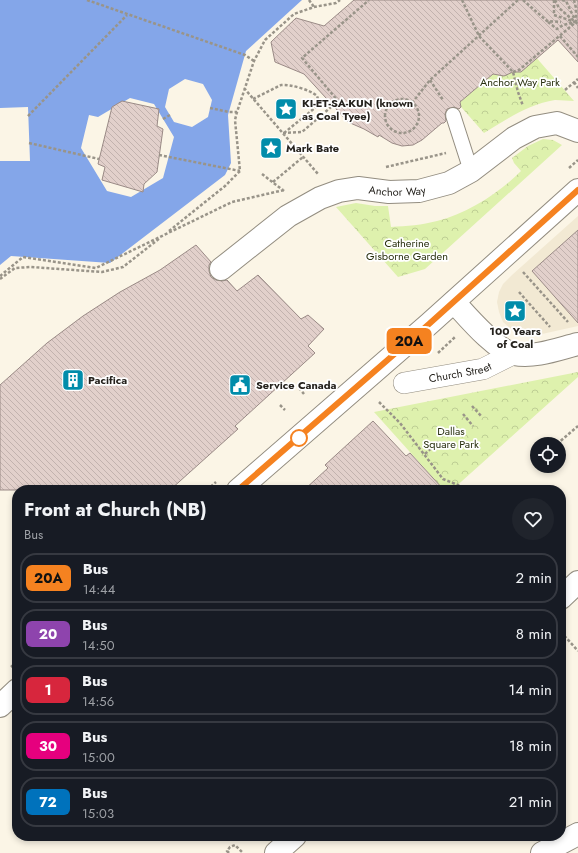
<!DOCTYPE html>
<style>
body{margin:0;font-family:Jost,sans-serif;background:#20242c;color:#f1f3f6;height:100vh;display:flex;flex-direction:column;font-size:15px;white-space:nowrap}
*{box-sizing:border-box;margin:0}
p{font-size:13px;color:#9ea1a6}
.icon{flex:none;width:22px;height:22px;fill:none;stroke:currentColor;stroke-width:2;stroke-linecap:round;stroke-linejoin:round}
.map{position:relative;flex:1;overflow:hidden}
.drawer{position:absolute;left:12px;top:485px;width:554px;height:356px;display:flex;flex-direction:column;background:#171b24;border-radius:16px;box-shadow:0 2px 6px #0003}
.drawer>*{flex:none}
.badge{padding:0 8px;border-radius:6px;font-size:14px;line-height:26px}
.tools{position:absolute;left:530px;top:437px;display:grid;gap:8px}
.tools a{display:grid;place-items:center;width:36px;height:36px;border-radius:50%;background:#171b24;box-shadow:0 2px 6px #0003;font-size:20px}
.map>.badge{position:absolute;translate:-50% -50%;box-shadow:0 0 0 2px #fff}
.round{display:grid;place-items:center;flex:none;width:42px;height:42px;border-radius:21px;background:#20242c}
.overview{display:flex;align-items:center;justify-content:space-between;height:68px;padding:0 12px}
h1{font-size:19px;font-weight:700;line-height:30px}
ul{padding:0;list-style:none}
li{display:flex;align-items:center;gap:12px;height:50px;margin:0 8px 6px;padding:0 4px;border:2px solid #363941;border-radius:16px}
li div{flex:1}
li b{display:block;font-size:15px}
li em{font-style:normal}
li .badge{min-width:44px;font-weight:700;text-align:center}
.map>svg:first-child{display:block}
.built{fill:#f2e9d3}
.park{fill:url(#park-crowns)}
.water{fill:#84a6e9}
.pier{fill:#fbf5e6}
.building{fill:url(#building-back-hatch);stroke:#9a8a86}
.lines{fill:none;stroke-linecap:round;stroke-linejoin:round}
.service-casing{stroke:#938d80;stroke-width:16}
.pedestrian-casing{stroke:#938d80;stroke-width:22}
.minor-casing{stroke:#938d80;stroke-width:24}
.tertiary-casing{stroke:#938d80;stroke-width:24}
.path{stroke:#999489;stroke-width:2.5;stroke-dasharray:3 2;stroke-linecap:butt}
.service{stroke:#fff;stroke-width:14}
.pedestrian{stroke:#fff;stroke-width:21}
.minor{stroke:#fff;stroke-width:22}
.tertiary{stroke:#fff;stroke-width:22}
.line-casing{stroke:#fff;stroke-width:9}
.line{stroke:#f58220;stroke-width:6}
.stop-dot{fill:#fff;stroke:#f58220;stroke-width:2}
.labels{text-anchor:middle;stroke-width:3.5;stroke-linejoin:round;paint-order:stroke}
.park-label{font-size:11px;fill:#29300f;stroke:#fff}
.poi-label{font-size:11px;font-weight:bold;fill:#24211c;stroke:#fff;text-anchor:start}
.street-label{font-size:11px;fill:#24211c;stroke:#fff}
</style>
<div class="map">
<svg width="578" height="853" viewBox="0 0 578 853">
<defs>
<pattern id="park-crowns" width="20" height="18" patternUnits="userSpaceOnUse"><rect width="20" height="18" fill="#def1ad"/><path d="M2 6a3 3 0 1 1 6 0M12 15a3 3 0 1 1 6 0" fill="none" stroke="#bece94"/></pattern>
<pattern id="building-back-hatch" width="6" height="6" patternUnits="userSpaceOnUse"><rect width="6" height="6" fill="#e2d0cb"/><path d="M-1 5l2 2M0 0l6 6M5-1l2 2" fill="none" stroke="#c2b2ae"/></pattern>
</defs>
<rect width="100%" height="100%" fill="#fbf5e6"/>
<!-- built -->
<path class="built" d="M578 216V326L542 334 531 335 519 333 510 328 503 322 499 312 497 302 499 292 503 284 512 275Z"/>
<!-- park -->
<path class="park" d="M528 48 574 101C568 101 562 100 555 100 529 104 507 119 484 133L454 99Z
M543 139 553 140 562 145 425 269 398 277 336 207 356 203 375 206H388L391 227C407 226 422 225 437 221 468 213 499 193 521 171L514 163 512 158 528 146Z
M578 372V377L452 490H444L374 412Z"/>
<!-- water -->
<path class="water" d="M0 0H302L246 51 228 115 231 163 225 175 110 263 11 256 0 265Z"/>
<!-- pier -->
<path class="pier" d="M185 79 203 84 212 100 208 117 192 127 174 122 165 107 169 89Z
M130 98 154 104 174 137 163 178 131 197 107 191 81 148 89 115 98 117Z
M28 107 30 161H0V108Z"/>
<!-- building -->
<path class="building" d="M354 0H578V62L558 40 521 72H513L504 76 493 74 460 102 461 107 459 109 454 107 447 109 445 114 446 121 444 123H442L422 140 413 145 402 146 392 143 379 135 378 137 364 129 348 122 304 74 275 62 271 42 296 18 324 26Z
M122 101 159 109 157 126 163 129 157 172 144 184 143 192 102 180 105 167 98 164 112 107Z
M578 230V323L532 271Z
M196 245 211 262 209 265V271L211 277 216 280 222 281 227 280 237 291 258 275 301 319 308 315 324 329 308 346 315 353 235 426 238 429 170 490H0V385L47 343 83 316 120 292 160 270Z
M373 421 406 456 410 453 444 490H304L328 468 325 465Z"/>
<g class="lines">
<!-- service casing -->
<g class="service-casing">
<path id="service" d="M453 115 471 171"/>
</g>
<!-- pedestrian casing -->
<g class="pedestrian-casing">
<g id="pedestrian">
<path id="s1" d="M404 383 483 369 513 354"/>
</g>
</g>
<!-- minor casing -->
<g class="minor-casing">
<g id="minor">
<path id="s2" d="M221 269 288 216 320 198 339 191 358 188 389 192 419 191 449 183 471 171 514 138 535 127 557 123 578 131"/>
<path d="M454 302C467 316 495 350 514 354 535 358 558 349 578 344"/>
<path d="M561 598 578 582"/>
<path d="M276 853 295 836"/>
<path d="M542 853 578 834"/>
</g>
</g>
<!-- tertiary casing -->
<g class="tertiary-casing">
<path id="tertiary" d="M238 490 429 324 578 190
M0 706 17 690"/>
</g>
<!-- path -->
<path class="path" d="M87 0 245 55 254 61
M309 0 314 7
M462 0 479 36 513 72 518 92 523 106
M523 0 547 21 561 22
M554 0V15L575 22
M555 0 559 8 574 21
M562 0 566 1 575 20
M574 0 576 8V21
M548 22 557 29 563 25 575 22
M560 36 578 57
M513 72 519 70 576 22 578 25
M430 80 443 100
M574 82 578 88
M244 88 318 174
M565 90 578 79
M253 99 281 85C290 84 311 90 317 96L319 102 316 107 284 133
M385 116a17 17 0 1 1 34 0a17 17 0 1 1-34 0Z
M412 103 430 80 518 0
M210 108 229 112H237
M28 116 127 15
M163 119 170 115
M283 133 302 132 338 101 302 58 369 0
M29 143 99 159
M159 155 240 171
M386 167 446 153
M569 168 578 160
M262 174 284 191
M273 182 303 157
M169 231 225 186 240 171 235 120 237 112 254 61 265 40 294 14 314 7 336 3 340 0
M523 272 568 322
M0 276 23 257 96 268 232 202 284 190
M0 279 15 268 31 267 102 272 123 267 160 238
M519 292 550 327
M438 353 455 337
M299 388 304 394
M379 402 400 423 443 479 458 485 464 490
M280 405 285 410
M472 406 482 417
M463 414 473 426
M557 444 578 426
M425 454 439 441
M542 469 543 466
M207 490 216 482
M561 632 578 651
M11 667 17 662
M229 853 227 851 230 847 235 845 243 853"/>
<!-- service -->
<use href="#service" class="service"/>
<!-- pedestrian -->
<use href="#pedestrian" class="pedestrian"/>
<!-- minor -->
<use href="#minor" class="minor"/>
<!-- tertiary -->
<use href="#tertiary" class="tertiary"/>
</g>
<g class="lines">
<!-- line casing -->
<g class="line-casing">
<path id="line" d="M238 490 429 324 578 190"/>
</g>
<!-- line -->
<use href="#line" class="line"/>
</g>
<!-- icons -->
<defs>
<g id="sight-square" transform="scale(1.15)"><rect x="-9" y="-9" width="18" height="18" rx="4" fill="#018caa" stroke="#fff"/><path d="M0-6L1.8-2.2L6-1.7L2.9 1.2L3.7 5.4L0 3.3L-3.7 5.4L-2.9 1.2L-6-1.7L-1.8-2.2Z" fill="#fff"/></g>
<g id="building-square" transform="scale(1.15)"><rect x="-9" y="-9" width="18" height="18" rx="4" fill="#018caa" stroke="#fff"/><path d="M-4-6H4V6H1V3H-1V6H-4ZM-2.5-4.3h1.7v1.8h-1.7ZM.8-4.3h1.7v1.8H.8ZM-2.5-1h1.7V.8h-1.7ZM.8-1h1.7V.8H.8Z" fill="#fff"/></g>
<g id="civic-square" transform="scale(1.15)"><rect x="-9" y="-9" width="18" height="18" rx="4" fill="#018caa" stroke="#fff"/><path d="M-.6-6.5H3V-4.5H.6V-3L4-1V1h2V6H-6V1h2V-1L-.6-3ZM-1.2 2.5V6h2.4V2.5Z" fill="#fff"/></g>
</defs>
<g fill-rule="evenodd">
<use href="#sight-square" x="286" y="109"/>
<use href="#sight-square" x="271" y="148"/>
<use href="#sight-square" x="515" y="311"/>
<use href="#building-square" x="73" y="380"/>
<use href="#civic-square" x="240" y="385"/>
</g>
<!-- markers -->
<circle class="stop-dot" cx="299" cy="438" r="8"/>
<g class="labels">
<!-- park labels -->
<g class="park-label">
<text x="520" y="86">Anchor Way Park</text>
<text x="407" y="247">Catherine<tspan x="407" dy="13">Gisborne Garden</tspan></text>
<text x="451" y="435">Dallas<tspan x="451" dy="13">Square Park</tspan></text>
</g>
<!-- poi labels -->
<g class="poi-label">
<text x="302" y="107">KI-ET-SA-KUN (known<tspan x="302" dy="13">as Coal Tyee)</tspan></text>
<text x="286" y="152">Mark Bate</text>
<text x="515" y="335" text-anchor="middle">100 Years<tspan x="515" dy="13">of Coal</tspan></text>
<text x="88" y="384">Pacifica</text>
<text x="256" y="389">Service Canada</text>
</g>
<!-- street labels -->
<g class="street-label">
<text dy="4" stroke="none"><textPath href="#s2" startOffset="201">Anchor Way</textPath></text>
<text dy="4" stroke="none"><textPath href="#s1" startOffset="57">Church Street</textPath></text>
</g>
</g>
</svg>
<div class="tools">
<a><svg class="icon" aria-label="locate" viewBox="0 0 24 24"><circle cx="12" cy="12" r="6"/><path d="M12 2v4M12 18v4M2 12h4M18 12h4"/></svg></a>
</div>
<b class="badge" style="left:409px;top:341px;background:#f58220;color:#111">20A</b>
<section class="drawer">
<div class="overview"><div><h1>Front at Church (NB)</h1><p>Bus</p></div><a class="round"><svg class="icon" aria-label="heart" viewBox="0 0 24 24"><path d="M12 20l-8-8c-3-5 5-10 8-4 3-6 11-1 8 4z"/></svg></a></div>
<ul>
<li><span class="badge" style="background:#f58220;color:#111">20A</span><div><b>Bus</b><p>14:44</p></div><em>2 min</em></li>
<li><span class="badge" style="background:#8e44ad;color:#fff">20</span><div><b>Bus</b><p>14:50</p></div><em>8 min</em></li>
<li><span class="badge" style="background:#d7263d;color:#fff">1</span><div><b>Bus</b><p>14:56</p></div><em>14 min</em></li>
<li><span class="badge" style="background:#e6007e;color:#fff">30</span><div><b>Bus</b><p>15:00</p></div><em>18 min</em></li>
<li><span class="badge" style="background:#0072bc;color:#fff">72</span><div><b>Bus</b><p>15:03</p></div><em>21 min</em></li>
</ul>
</section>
</div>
